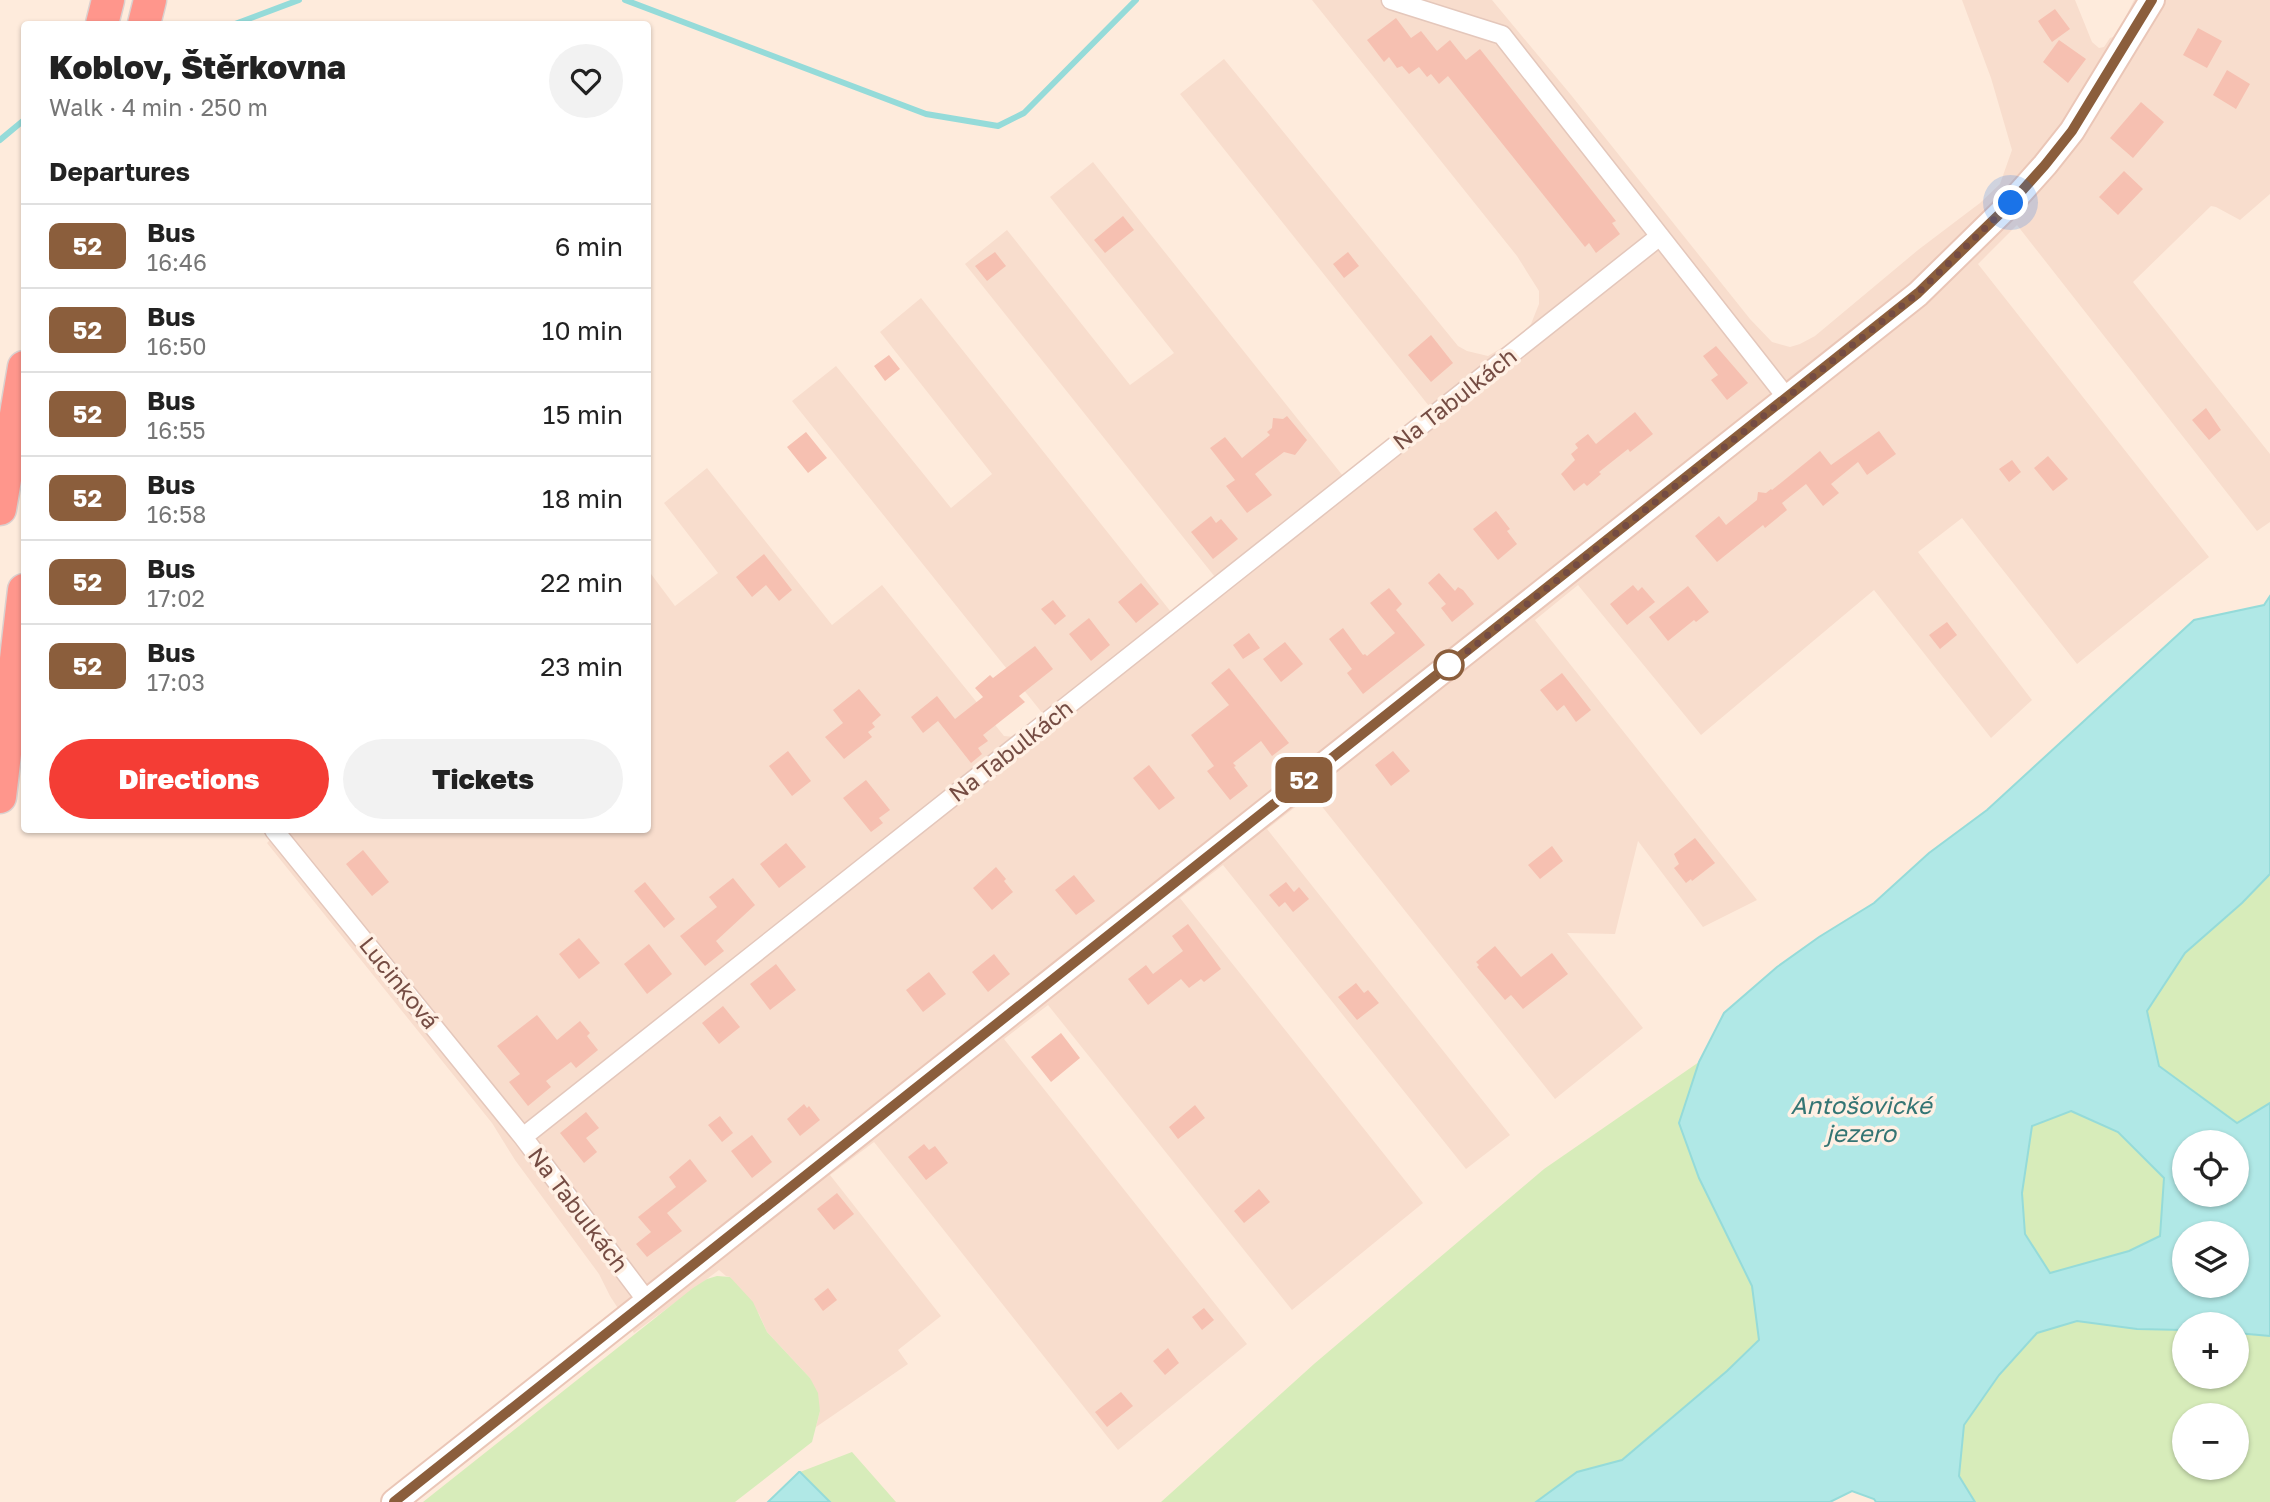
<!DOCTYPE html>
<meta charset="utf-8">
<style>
body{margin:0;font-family:"Golos Text",sans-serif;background:#f2f2f2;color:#222;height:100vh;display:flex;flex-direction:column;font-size:26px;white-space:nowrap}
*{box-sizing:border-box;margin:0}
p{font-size:23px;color:#767676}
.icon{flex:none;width:38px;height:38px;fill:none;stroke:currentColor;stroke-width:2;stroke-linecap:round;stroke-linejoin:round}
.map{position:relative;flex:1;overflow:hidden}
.details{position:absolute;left:21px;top:21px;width:630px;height:812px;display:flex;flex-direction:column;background:#fff;border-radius:7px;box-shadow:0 2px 5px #0004}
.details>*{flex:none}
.badge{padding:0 14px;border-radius:10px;font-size:24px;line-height:46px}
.fabs{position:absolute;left:2172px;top:1130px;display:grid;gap:14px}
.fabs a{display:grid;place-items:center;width:77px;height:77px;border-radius:50%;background:#fff;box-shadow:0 2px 5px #0004;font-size:35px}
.you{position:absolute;width:35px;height:35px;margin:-18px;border:5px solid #fff;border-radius:50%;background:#1a73e8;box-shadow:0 0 0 10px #1a73e833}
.map>.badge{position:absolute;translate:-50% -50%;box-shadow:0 0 0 4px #fff}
h2{padding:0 28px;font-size:26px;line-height:63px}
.round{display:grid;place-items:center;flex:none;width:74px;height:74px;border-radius:37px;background:#f2f2f2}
.overview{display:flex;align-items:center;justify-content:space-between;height:119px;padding:0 28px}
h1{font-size:33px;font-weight:800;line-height:52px}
.primary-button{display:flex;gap:14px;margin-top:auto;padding:14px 28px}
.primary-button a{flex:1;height:80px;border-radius:42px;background:#f43d35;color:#fff;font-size:28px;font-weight:800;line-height:80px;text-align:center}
.primary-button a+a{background:#f2f2f2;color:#222}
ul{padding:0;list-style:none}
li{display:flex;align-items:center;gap:21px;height:84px;padding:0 28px;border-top:2px solid #e0e0e0}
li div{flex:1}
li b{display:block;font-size:26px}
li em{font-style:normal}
li .badge{min-width:77px;font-weight:700;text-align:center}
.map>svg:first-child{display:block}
.residential{fill:#f8ddcd}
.green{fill:#d7ecba;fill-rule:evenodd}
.water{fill:#b0e8e6;stroke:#95dbd9;stroke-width:2;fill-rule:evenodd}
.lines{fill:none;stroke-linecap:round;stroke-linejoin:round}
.stream{stroke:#95dbd9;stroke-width:6}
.building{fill:#f6c0b1}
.street-casing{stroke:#e4c7bb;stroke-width:21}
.secondary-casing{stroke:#eac6b7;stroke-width:28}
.highway-casing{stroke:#dbd0ce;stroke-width:35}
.street{stroke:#fff;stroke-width:18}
.secondary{stroke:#fff;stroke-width:24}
.highway{stroke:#ff968c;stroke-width:32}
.line-casing{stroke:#fff;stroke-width:16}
.line{stroke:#8b5e3c;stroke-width:10}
.walk{stroke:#754c43;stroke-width:7;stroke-dasharray:0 12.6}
.stop-dot{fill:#fff;stroke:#8b5e3c;stroke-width:3.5}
.labels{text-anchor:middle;stroke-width:7;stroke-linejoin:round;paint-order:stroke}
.street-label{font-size:23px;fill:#754c43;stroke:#fff0e4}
.water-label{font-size:24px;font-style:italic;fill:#347574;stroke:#fff0e4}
</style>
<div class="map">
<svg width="2270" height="1502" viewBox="0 0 2270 1502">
<rect width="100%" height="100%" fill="#feebdc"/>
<!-- residential -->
<path class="residential" d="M1312 0H1492L1571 95 1750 319 1772 342 1790 347 1800 344 1815 336 1918 250 1980 203 2000 184 2012 150 1991 78 1962 0H2075L2092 42 2099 48 2104 47 2110 38 2116 36 2134 0H2270V194L2240 220 2216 207 2211 206 2133 282 2270 454V522L2257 531 2017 225 1978 264 2209 557 2077 664 1962 518 1918 552 2032 700 1991 738 1874 590 1701 735 1578 585 1535 620 1757 900 1703 927 1638 841 1615 934 1567 933 1643 1028 1555 1099 1312 794 1267 829 1510 1135 1466 1169 1223 865 1180 898 1423 1203 1292 1310 1048 1005 1004 1039 1247 1344 1118 1450 874 1142 830 1175 941 1316 898 1350 908 1364 816 1427 820 1411 810 1378 767 1332 759 1314 730 1277 726 1276 719 1270 634 1333 610 1296 599 1274 515 1160 492 1123 267 843 279 830H648V570L675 606 718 573 664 503 707 468 832 625 882 585 1004 736 1015 737 1043 714 792 401 836 366 951 508 992 474 880 332 921 298 1171 612 1215 577 965 264 1007 230 1130 385 1174 353 1050 197 1093 162 1343 476 1428 409 1429 406 1180 94 1224 59 1458 346 1467 351 1488 356 1515 340 1531 324 1539 304V291L1517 256Z"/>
<!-- green -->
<path class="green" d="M2270 874V1103L2237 1123 2159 1066 2147 1011 2184 953 2242 903Z
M1699 1062 1679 1124 1699 1178 1752 1286 1760 1340 1727 1371 1622 1460 1577 1472 1536 1502H1161L1314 1364 1544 1169Z
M2071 1111 2118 1132 2164 1178 2160 1237 2129 1251 2050 1273 2025 1234 2022 1193 2032 1126Z
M717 1276 730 1277 753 1302 767 1332 810 1378 818 1393 820 1411 812 1442 735 1502H423L693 1288 707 1279Z
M2077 1321 2137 1329 2184 1330V1377H2236L2237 1333 2270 1336V1502H1975L1959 1476 1964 1425 1999 1375 2037 1333ZM2184 1416H2236V1468H2184Z
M852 1452 896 1502H830L800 1472Z"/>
<!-- water -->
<path class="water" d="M2270 596V874L2242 903 2185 953 2147 1011 2159 1066 2237 1123 2270 1103V1336L2237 1333 2236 1325H2184V1330L2137 1329 2077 1321 2037 1333 1999 1375 1964 1425 1959 1476 1975 1502H1876L1874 1499 1852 1491 1830 1502H1536L1577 1472 1622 1460 1727 1371 1759 1340 1752 1286 1699 1178 1679 1123 1699 1062 1724 1013 1777 967 1819 937 1874 903 1929 853 1987 810 2194 620 2264 605ZM2071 1111 2118 1132 2164 1178 2160 1236 2129 1251 2050 1273 2025 1234 2022 1193 2032 1126ZM2184 1143H2236V1195H2184ZM2184 1234H2236V1286H2184Z
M800 1472 830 1502H768L799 1472Z"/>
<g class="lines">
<!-- stream -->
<path class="stream" d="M625 0 926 114 998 126 1024 113 1136 0
M235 24 299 0
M0 140 24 120"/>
</g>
<!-- building -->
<path class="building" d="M2055 9 2070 29 2052 42 2038 21Z
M1396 18 1411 38 1421 31 1437 51 1450 40 1466 60 1480 49 1616 221 1612 223 1620 234 1596 253 1589 243 1585 247 1448 76 1439 84 1431 74 1427 77 1419 67 1409 74 1402 66 1397 68 1389 57 1384 62 1367 40Z
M2198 28 2222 41 2207 68 2183 55Z
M2059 40 2086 59 2068 83 2043 62Z
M2227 70 2250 84 2236 109 2213 95Z
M2141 102 2164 122 2133 158 2110 138Z
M2124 171 2143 189 2118 215 2099 197Z
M1123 216 1134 230 1105 253 1094 240Z
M995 252 1006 266 987 281 975 266Z
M1348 252 1359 266 1344 278 1333 264Z
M1431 335 1453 363 1431 382 1408 355Z
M1716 346 1748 383 1727 400 1711 380 1718 375 1703 356Z
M889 355 900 369 885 381 874 366Z
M2206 408 2221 430 2209 440 2192 420Z
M1635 412 1653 434 1630 452 1628 449 1599 472 1601 474 1587 486 1584 483 1574 491 1561 474 1575 460 1571 454 1578 448 1575 444 1588 434 1596 444Z
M1287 416 1307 440 1295 455 1284 452 1255 474 1272 495 1247 513 1226 486 1235 480 1210 448 1225 437 1242 458 1270 435 1267 432 1272 428 1273 418 1283 419Z
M1879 431 1896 454 1867 475 1858 462 1831 484 1839 493 1823 506 1806 484 1782 503 1787 510 1765 528 1763 525 1717 562 1695 536 1719 516 1726 525 1757 500 1758 492 1766 493 1771 489 1772 490 1820 451 1831 465Z
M806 432 827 458 808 473 787 447Z
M2048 456 2068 479 2053 491 2034 468Z
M2012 460 2021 472 2009 482 1999 469Z
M1496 511 1510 529 1507 531 1517 544 1498 560 1473 529Z
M1211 516 1216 523 1221 519 1238 539 1213 559 1191 532Z
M764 554 792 590 779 601 766 585 752 597 736 577Z
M1439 573 1455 591 1458 587 1463 590 1474 604 1452 622 1441 608 1446 604 1428 583Z
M1141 583 1159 604 1136 623 1118 602Z
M1633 585 1638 591 1642 587 1655 602 1627 625 1610 604Z
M1688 586 1709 612 1696 622 1694 620 1668 641 1649 617Z
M1389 588 1402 604 1396 610 1425 645 1363 694 1347 673 1352 669 1329 639 1343 628 1363 655 1365 654 1367 656 1395 633 1370 603Z
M1053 600 1066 616 1055 625 1041 609Z
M1089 618 1110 645 1091 661 1069 634Z
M1947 622 1957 635 1940 649 1929 635Z
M1249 633 1260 648 1243 659 1233 645Z
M1285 642 1303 664 1281 682 1263 659Z
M1035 646 1053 669 1019 696 1025 702 983 735 988 741 978 748 982 754 971 763 938 721 923 733 911 717 937 696 955 719 983 697 975 688 990 675 993 678Z
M1229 668 1289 743 1272 756 1261 741 1233 763 1236 766 1234 767 1248 786 1230 800 1207 771 1214 766 1191 735 1229 705 1211 683Z
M1562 673 1591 710 1576 722 1564 705 1557 711 1540 690Z
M859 689 881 715 872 723 875 727 868 732 872 737 844 759 825 737 843 723 833 710Z
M788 751 811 781 792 796 769 766Z
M1393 751 1410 771 1391 786 1375 765Z
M1149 765 1175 798 1159 810 1133 778Z
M866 780 890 810 879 818 883 823 871 832 843 798Z
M1695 838 1715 863 1692 881 1691 879 1686 883 1674 868 1679 864 1674 854Z
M786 843 806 867 779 888 760 864Z
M1552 846 1563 861 1540 879 1528 865Z
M363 850 389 882 372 896 346 864Z
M996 867 1006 879 1004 881 1013 892 992 910 973 888Z
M1074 875 1095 901 1076 915 1055 890Z
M733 878 755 905 716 941 724 951 705 966 680 936 717 907 709 897Z
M645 882 675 919 664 928 634 891Z
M1286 882 1294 892 1299 887 1309 899 1293 912 1285 902 1279 907 1269 895Z
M1188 924 1221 969 1204 982 1201 979 1189 988 1181 979 1148 1005 1128 979 1146 965 1153 974 1183 951 1172 936Z
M579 938 600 963 579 979 559 954Z
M649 944 672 974 647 994 624 964Z
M1495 946 1521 977 1552 953 1568 974 1523 1009 1511 995 1505 1000 1477 967 1479 965 1476 962Z
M994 954 1010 974 988 992 972 972Z
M776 964 796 990 770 1010 750 984Z
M929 972 946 994 923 1012 906 990Z
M1356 983 1364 993 1368 990 1379 1003 1357 1020 1338 997Z
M723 1006 740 1027 719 1044 702 1023Z
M537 1015 557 1040 580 1021 590 1033 587 1036 598 1050 576 1068 571 1062 546 1081 551 1087 528 1106 509 1082 520 1074 497 1046Z
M1061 1033 1080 1058 1051 1082 1031 1057Z
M804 1104 807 1108 809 1106 820 1120 800 1136 787 1119Z
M1195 1105 1205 1118 1178 1139 1169 1127Z
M586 1112 599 1128 586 1138 597 1152 584 1163 560 1133Z
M720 1116 733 1133 722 1142 708 1125Z
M752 1135 772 1162 752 1178 731 1151Z
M924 1144 929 1150 935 1146 948 1163 926 1180 908 1157Z
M690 1159 707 1181 667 1213 682 1231 647 1257 636 1244 651 1232 638 1217 676 1187 669 1177Z
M1259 1189 1270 1202 1244 1223 1234 1211Z
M837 1193 854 1214 834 1230 817 1209Z
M828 1288 837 1300 823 1311 814 1299Z
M1204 1308 1214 1320 1202 1330 1192 1317Z
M1168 1348 1179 1363 1165 1375 1153 1361Z
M1121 1392 1133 1406 1107 1427 1095 1412Z"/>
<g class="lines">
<!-- street casing -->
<g class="street-casing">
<path id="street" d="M1391 0 1502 35 1787 398
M274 830 523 1137
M647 1301 523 1137 1660 236"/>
</g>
<!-- secondary casing -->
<g class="secondary-casing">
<path id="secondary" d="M394 1502 1918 294 2011 203 2045 165 2072 131 2152 0"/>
</g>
<!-- highway casing -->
<g class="highway-casing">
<path id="highway" d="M102 24 108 0
M144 24 150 0
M0 509 24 367
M0 797 24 590"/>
</g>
<!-- street -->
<use href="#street" class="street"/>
<!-- secondary -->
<use href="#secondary" class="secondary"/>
<!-- highway -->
<use href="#highway" class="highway"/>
</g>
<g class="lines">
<!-- line casing -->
<g class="line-casing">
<path id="line" d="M394 1502 1918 293 2011 203 2045 165 2072 131 2152 0"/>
</g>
<!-- line -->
<use href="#line" class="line"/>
<!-- walk -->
<path class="walk" d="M1449 665 1439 674 1918 293 2011 203"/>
</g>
<!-- markers -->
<circle class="stop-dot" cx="1449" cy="665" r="14"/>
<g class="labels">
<!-- street labels -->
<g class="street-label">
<text transform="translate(1455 399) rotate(-38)" y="8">Na Tabulkách</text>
<text transform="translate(1011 751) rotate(-38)" y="8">Na Tabulkách</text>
<text transform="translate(399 983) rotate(51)" y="8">Lucinková</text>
<text transform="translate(578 1210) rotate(53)" y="8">Na Tabulkách</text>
</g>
<!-- water labels -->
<g class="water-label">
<text x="1861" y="1114">Antošovické<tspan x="1861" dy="28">jezero</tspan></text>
</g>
</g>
</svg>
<div class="fabs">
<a><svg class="icon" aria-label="locate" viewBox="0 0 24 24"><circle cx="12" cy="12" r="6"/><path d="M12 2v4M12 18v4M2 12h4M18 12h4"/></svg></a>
<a><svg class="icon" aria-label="layers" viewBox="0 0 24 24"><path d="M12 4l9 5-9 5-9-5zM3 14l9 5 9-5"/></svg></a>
<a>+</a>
<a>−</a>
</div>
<div class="you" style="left:2011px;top:203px"></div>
<b class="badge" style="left:1304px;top:780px;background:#8b5e3c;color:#fff">52</b>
<section class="details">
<div class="overview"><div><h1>Koblov, Štěrkovna</h1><p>Walk · 4 min · 250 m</p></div><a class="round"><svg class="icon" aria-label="heart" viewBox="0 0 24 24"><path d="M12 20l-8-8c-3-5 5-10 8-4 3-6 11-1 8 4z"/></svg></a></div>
<h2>Departures</h2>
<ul>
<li><span class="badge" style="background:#8b5e3c;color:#fff">52</span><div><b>Bus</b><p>16:46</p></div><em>6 min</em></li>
<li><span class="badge" style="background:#8b5e3c;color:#fff">52</span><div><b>Bus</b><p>16:50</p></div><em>10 min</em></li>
<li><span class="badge" style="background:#8b5e3c;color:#fff">52</span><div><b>Bus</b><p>16:55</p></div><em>15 min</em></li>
<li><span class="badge" style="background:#8b5e3c;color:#fff">52</span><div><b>Bus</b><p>16:58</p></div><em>18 min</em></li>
<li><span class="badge" style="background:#8b5e3c;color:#fff">52</span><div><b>Bus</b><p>17:02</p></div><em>22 min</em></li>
<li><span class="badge" style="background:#8b5e3c;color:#fff">52</span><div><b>Bus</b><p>17:03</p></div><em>23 min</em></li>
</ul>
<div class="primary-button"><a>Directions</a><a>Tickets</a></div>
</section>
</div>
